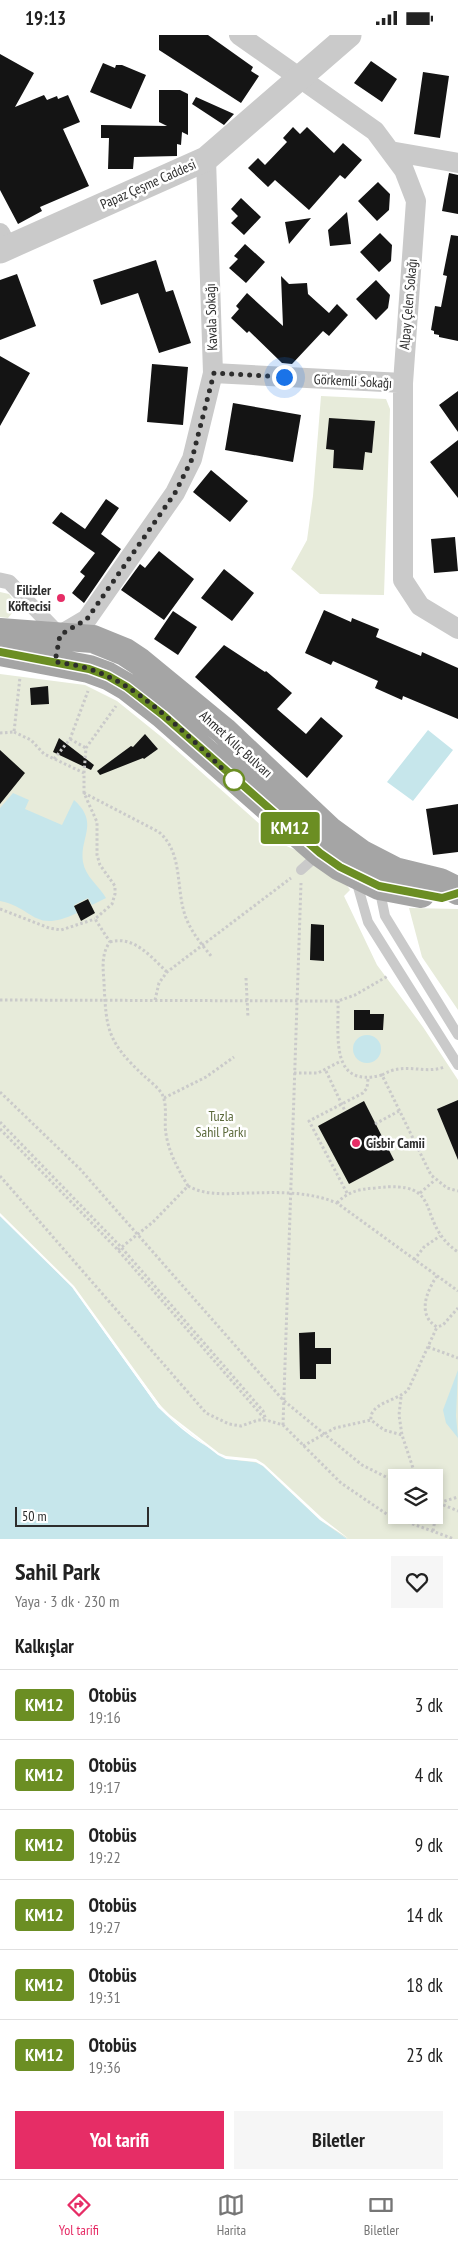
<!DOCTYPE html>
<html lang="tr">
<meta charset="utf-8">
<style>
body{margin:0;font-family:"PT Sans Narrow",sans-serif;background:#f6f6f6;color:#222;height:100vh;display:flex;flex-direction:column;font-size:19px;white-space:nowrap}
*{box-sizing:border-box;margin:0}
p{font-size:16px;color:#767676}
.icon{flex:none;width:28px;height:28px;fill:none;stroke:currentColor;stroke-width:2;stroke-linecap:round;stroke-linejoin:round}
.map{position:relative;height:1504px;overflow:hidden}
.side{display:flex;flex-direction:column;background:#fff;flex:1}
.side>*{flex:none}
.badge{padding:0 10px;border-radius:4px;font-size:18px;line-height:32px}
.tools{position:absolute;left:388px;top:1434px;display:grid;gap:10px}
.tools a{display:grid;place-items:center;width:55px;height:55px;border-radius:0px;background:#fff;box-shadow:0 2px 8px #0003;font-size:25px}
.scale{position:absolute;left:15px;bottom:12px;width:134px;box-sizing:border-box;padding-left:5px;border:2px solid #2d2d2d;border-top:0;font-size:14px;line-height:18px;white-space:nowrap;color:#2d2d2d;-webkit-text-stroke:4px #fff;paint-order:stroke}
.you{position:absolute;width:25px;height:25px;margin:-12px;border:4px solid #fff;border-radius:50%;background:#1a73e8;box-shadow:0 0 0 8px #1a73e833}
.map>.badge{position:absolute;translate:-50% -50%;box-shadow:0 0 0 2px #fff}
h2{padding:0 15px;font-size:19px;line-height:45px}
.round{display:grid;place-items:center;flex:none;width:52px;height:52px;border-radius:0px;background:#f6f6f6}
.head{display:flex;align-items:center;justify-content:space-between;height:85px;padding:0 15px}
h1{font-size:24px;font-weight:700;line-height:38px}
.button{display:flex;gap:10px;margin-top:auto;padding:10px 15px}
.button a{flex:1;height:58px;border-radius:0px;background:#e62d66;color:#fff;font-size:20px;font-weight:700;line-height:58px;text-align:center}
.button a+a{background:#f6f6f6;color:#222}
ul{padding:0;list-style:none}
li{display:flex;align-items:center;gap:15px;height:70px;padding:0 15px;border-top:1px solid #e0e0e0}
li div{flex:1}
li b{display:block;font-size:19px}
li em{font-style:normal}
li .badge{min-width:55px;font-weight:700;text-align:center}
.status{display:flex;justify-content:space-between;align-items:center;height:35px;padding:0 25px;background:#fff;direction:ltr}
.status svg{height:14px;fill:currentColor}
.tab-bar{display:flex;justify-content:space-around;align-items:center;height:70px;border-top:1px solid #e0e0e0;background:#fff;font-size:14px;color:#767676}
.tab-bar a{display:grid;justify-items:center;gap:2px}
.tab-bar .selected{color:#e62d66}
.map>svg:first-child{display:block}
.green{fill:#e7ebda;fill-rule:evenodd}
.water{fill:#c6e6eb}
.pier{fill:#fff}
.building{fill:#141414}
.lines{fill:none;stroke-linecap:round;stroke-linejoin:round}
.path{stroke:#cacaca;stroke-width:3;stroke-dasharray:2.5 2.5;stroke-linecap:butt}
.service{stroke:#cacaca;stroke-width:10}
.pedestrian{stroke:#cacaca;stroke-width:15}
.minor{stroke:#cacaca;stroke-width:20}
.tertiary{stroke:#cacaca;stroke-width:25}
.primary{stroke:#a5a5a5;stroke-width:28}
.line-casing{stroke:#fff;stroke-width:11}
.line{stroke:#6b8e23;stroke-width:8}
.walk{stroke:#2d2d2d;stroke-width:5;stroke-dasharray:0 9}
.poi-dot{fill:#e62d66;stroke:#fff;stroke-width:2}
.stop-dot{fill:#fff;stroke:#6b8e23;stroke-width:2.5}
.labels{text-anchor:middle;stroke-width:5;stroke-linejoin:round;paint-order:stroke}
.street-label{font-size:14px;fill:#2d2d2d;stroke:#fff}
.poi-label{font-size:14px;font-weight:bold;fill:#2d2d2d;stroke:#fff;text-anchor:end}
.park-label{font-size:14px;fill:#5b693a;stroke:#fff}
</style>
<div class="status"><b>19:13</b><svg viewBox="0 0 49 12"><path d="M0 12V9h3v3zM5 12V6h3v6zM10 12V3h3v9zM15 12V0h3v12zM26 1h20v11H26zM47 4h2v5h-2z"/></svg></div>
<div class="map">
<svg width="458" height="1504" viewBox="0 0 458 1504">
<rect width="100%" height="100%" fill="#fff"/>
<!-- green -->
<path class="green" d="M321 361 386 364 390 374 384 560 320 559 291 534 307 505 313 461Z
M0 557 9 559 14 566 13 577 8 583 0 582Z
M0 639 85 650 117 666 164 704 282 809 327 829 340 839 350 855 344 861 377 930 423 992 458 1045V1504H347L218 1420 169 1382 72 1252 0 1181ZM396 1442H434V1480H396Z
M409 873 458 874V975L422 922Z"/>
<!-- water -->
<path class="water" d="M428 695 453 715 413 766 387 747Z
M13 758 29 765 25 774 62 790 74 765C100 788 79 803 83 827 85 841 99 851 106 863L92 870 88 863 74 870 77 878C33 899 35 873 0 866V773Z
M353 1014a14 14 0 1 1 28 0a14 14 0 1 1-28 0Z
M0 1181 72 1252 158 1372C179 1393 202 1412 230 1423 241 1428 252 1424 263 1431L320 1485 347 1504H0Z
M458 1335 456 1381 458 1403 446 1388 443 1375Z"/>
<!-- pier -->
<path class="pier" d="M0 1178 74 1251 160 1370 170 1380 219 1418 226 1421 256 1424 264 1429 322 1483 349 1504 320 1485 263 1431 256 1427 226 1424 218 1420 169 1382 158 1372 72 1252 0 1181Z"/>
<!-- building -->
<path class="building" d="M159 0H208L253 32 251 36 259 41 241 68 159 15Z
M0 19 34 38 15 72 44 60 47 65 57 61 58 64 68 60 80 87 63 94 89 151 40 172 42 176 18 189 0 155Z
M371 26 397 44 382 67 354 48Z
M103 28 115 33 116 30H122L146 40 131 74 90 57Z
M423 37 449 41 440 103 414 99Z
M159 55H180L188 59V100L182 97 181 110 177 109V121L134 122 133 134H108L109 103H101V90L167 91 159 87Z
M196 62 234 79 224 90 192 69Z
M293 92 300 99 307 92 334 118 343 108 362 125 345 144 340 140 309 175 275 145 268 152 248 133 258 123 265 130 287 107 283 103Z
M449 138 458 140V179L442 176Z
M378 147 390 159 389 175 377 186 358 166Z
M241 163 261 182 244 200 231 188 238 181 231 174Z
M347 177 351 209 330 211 328 195Z
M311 183 289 209 285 187Z
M380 198 392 210 391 226 379 237 360 217Z
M451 200 458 201V306L439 302V300L434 299V296L431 295 435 271 441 272 447 241 443 240Z
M245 209 265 227 246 248 229 233 238 224 234 221Z
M156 225 166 257 173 255 191 308 159 318 138 258 101 270 93 245Z
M17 239 36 291 0 305V245Z
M281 241 289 249 307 248 308 259 329 278 337 269 348 280 329 301 323 296 292 329 282 328 249 296 247 298 231 283 239 274 236 271 247 258 283 291Z
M376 245 390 260 388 273 376 285 356 264Z
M0 321 30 338 0 391Z
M152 329 188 332 183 390 147 387Z
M458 356V397L439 370Z
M233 368 301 380 293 427 225 415Z
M329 383 375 386 372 418 365 417 363 435 333 433 334 415 326 414Z
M458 405V463L430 427Z
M211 435 248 466 230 487 193 457Z
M106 464 119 473 101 499 121 514 84 568 72 558 85 541 80 537 95 518 52 488 61 477 85 494Z
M455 502 458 536 434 538 431 504Z
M159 516 194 544 164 585 121 555 140 529 145 533Z
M224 534 254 558 232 586 201 563Z
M324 575 351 587 352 583 379 594 376 602 421 621 422 617 458 633V684L403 661 402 665 375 653 378 646 333 626 331 630 305 618Z
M173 576 197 592 178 620 154 604Z
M224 610 265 637 266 636 292 658 277 674 306 699 321 682 343 701 307 743 195 642Z
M48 651 49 669 31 670 30 653Z
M145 699 158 714 144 724 143 723 100 740 97 736 131 711 133 712Z
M59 703 94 730 91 735 53 717Z
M0 715 25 738 0 769Z
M458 769V817L433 820 426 774Z
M88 864 95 878 81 886 74 871Z
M311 889 324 890V926L310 925Z
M354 975H370V979H384L383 995H354Z
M458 1065V1125L437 1074Z
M364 1066 394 1125 349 1149 318 1091Z
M315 1297V1313H331V1329H316V1344H300L299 1298Z"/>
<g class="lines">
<!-- path -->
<path class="path" d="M14 697 31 705 44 719 84 738V758
M0 698 14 697 20 642
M70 704 86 713
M54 724 70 704 88 656
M84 738 86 713 116 671
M0 874 49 893 61 895 95 884
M110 907C134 900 151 922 167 937
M246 943 248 983
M0 965 338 966 355 960 388 941
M155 965 159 948 167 937 291 843
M338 966C339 1000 329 1054 382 1040L431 1140 447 1153 458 1156
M326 1036 345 1076
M294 1038H318L341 1026
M382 1040C406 1026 423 1040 444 1032
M0 1057 80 1134 283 1365 362 1430 396 1447
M164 1063 206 1042 234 1022
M0 1087 121 1212 263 1376 266 1385
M375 1089 399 1076
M0 1094 118 1215 264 1383
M0 1141 206 1378 229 1389 241 1391 258 1385H266L283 1390 341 1448 388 1480 454 1504
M188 1151C208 1162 230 1158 253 1158 282 1157 310 1157 337 1168L458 1256
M347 1158 309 1086 363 1058 367 1053 368 1044
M420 1158 435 1145
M337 1168C347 1157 359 1154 375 1153 448 1144 413 1186 458 1217
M118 1215 153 1187 188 1151C178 1134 169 1118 166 1099 164 1088 167 1075 164 1064 162 1055 151 1047 144 1041 108 1007 106 996 104 947 103 933 101 919 110 907L95 884 112 869 115 859V851L100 830 97 820V787L84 758 159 797C184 819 175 854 186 883 192 898 202 910 212 922
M414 1225 424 1212 440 1201
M437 1241C426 1257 417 1280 437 1292L443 1290 458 1273
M428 1312 458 1323
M401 1362 399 1380 402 1400
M283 1390 301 848
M303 1411 335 1393 371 1385
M416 1442 402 1400 384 1395 371 1385C369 1368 397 1366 408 1355L437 1292
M434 1466 458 1476
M433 1496 438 1468 458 1462"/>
<!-- service -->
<path class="service" d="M301 835 319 819
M356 845 368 887 458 1030
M379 852 385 881 458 1000"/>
<!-- pedestrian -->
<path class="pedestrian" d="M0 545 9 547 60 600"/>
<!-- minor -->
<path class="minor" d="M239 0 375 96 404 135 416 166 403 348V545L420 571 458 594
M390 116 458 128
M0 198 7 212
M213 338 403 348
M59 604 60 600 87 584 175 458 192 424 213 338 206 124"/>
<!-- tertiary -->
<path class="tertiary" d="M0 216 206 124 349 0"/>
<!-- primary -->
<path class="primary" d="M0 597 93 604 125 617 140 627 224 696 329 795 362 819 395 836 440 847 458 856
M0 617 89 634 108 641 127 652 163 680 320 818 340 832 379 851 421 859"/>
</g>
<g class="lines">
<!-- line casing -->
<g class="line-casing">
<path id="line" d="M0 617 89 634 108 641 127 652 163 680 320 818 340 832 379 851 442 863 458 858"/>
</g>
<!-- line -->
<use href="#line" class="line"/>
<!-- walk -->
<path class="walk" d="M234 745C202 714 147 658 107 641 91 633 73 629 55 627L60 600 87 584 175 458 192 424 214 338 284 342"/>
</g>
<!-- markers -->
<g class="poi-dot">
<circle cx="61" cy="563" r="5"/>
<circle cx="356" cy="1108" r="5"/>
</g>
<circle class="stop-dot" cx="234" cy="745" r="10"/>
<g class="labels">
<!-- street labels -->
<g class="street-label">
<text transform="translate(148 149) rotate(-24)" y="5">Papaz Çeşme Caddesi</text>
<text transform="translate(408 269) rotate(-85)" y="5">Alpay Çelen Sokağı</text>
<text transform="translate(211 282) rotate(-92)" y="5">Kavala Sokağı</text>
<text transform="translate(353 346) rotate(3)" y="5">Görkemli Sokağı</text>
<text transform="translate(236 709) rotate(42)" y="5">Ahmet Kılıç Bulvarı</text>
</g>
<!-- poi labels -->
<g class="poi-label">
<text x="51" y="560">Filizler<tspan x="51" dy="16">Köftecisi</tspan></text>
<text x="366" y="1113" text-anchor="start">Gisbir Camii</text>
</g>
<!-- park labels -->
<g class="park-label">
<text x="221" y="1086">Tuzla<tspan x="221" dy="16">Sahil Parkı</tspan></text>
</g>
</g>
</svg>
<div class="tools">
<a><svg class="icon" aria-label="layers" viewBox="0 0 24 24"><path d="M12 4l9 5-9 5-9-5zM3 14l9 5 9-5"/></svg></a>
</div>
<div class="scale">50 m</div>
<div class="you" style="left:284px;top:342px"></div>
<b class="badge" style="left:290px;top:793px;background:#6b8e23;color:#fff">KM12</b>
</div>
<section class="side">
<div class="head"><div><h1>Sahil Park</h1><p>Yaya · 3 dk · 230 m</p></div><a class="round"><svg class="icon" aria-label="heart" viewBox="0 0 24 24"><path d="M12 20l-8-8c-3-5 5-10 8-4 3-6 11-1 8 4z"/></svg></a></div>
<h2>Kalkışlar</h2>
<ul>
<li><span class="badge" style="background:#6b8e23;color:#fff">KM12</span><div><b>Otobüs</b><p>19:16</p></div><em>3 dk</em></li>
<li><span class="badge" style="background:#6b8e23;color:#fff">KM12</span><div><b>Otobüs</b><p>19:17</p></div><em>4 dk</em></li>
<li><span class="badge" style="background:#6b8e23;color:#fff">KM12</span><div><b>Otobüs</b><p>19:22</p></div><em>9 dk</em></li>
<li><span class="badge" style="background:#6b8e23;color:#fff">KM12</span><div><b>Otobüs</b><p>19:27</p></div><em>14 dk</em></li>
<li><span class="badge" style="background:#6b8e23;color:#fff">KM12</span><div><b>Otobüs</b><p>19:31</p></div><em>18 dk</em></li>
<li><span class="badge" style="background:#6b8e23;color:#fff">KM12</span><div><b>Otobüs</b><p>19:36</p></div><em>23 dk</em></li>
</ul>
<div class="button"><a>Yol tarifi</a><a>Biletler</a></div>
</section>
<nav class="tab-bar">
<a class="selected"><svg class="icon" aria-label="directions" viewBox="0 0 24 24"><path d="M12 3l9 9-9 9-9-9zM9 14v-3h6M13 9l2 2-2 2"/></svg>Yol tarifi</a>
<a><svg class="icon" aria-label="map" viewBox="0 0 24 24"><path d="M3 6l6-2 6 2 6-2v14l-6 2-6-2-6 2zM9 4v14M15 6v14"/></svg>Harita</a>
<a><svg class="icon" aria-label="tickets" viewBox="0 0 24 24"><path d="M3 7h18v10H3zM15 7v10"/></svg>Biletler</a>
</nav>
